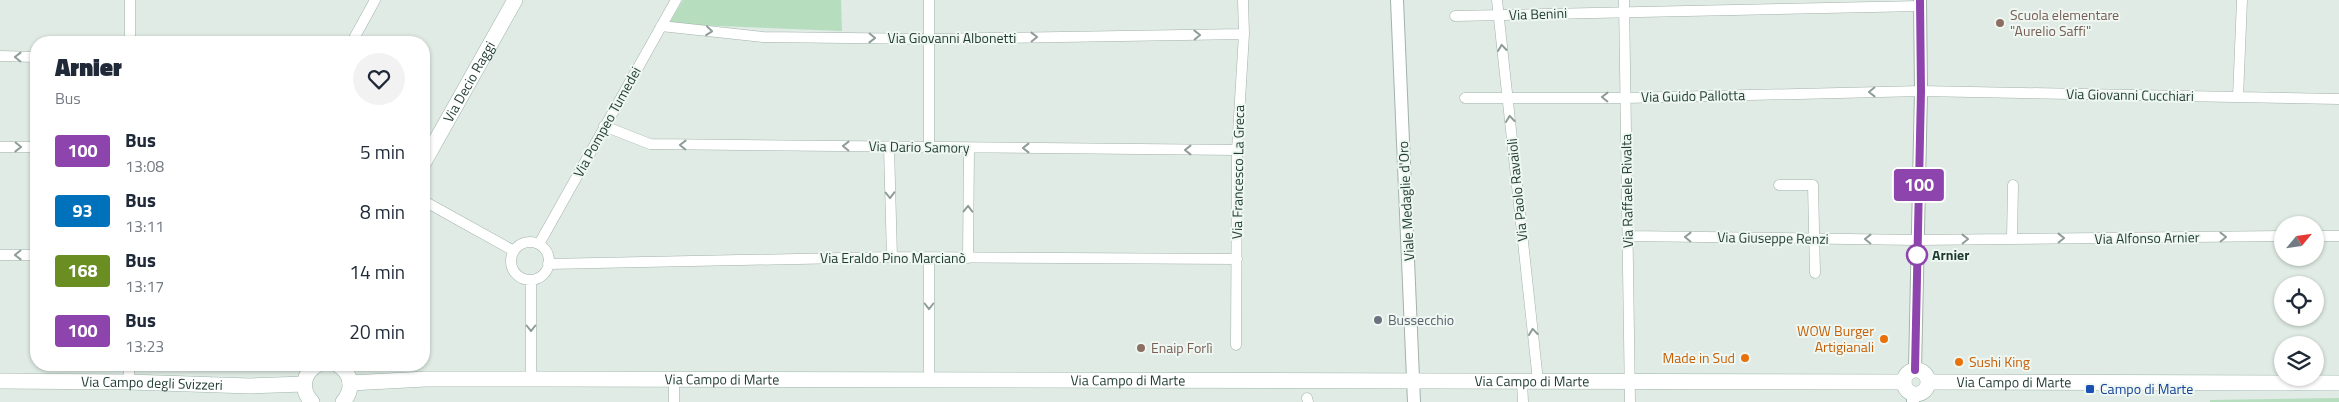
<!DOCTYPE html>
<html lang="it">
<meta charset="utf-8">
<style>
body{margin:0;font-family:"Titillium Web",sans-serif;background:#f2f2f3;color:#1f2937;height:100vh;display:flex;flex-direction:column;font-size:19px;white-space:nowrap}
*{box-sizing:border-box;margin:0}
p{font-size:16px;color:#747a83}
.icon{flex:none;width:28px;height:28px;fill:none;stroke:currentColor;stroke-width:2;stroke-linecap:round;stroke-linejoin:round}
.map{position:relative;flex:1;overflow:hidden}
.side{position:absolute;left:30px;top:36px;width:400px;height:335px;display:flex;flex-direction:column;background:#fff;border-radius:20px;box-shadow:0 1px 4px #0004}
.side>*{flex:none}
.badge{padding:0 10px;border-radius:4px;font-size:18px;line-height:32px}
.needle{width:32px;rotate:61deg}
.buttons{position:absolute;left:2274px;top:216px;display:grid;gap:10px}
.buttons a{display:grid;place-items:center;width:50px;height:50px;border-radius:50%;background:#fff;box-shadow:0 1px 4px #0004;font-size:25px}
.map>.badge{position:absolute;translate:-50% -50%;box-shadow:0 0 0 2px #fff}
.round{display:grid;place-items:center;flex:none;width:52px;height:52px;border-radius:26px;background:#f2f2f3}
.overview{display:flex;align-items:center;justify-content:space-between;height:85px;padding:0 25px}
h1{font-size:24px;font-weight:800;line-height:38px}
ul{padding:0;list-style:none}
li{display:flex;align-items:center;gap:15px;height:60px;padding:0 25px}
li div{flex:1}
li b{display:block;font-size:19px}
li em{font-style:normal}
li .badge{min-width:55px;font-weight:700;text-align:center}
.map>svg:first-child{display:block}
.green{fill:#b6ddbe}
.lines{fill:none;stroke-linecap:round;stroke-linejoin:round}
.minor-casing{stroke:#a2b3ab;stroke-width:11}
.tertiary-casing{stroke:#a2b3ab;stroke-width:14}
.secondary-casing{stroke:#9db7ab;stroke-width:16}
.minor{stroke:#fff;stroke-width:10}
.tertiary{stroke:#fff;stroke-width:12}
.secondary{stroke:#fff;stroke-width:15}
.oneway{stroke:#8f9d98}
.line-casing{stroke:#fff;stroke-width:11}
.line{stroke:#8e44ad;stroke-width:8}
.education-dot{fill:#8d6e63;stroke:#eff7f2;stroke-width:2}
.stop-dot{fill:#fff;stroke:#8e44ad;stroke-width:2.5}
.worship-dot{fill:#6b7280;stroke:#eff7f2;stroke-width:2}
.food-dot{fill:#e8710a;stroke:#eff7f2;stroke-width:2}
.transit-dot{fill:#1a4fb4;stroke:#eff7f2;stroke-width:2}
.labels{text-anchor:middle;stroke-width:4;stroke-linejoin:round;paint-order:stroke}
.street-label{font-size:14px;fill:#1f3b31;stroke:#eff7f2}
.education-label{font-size:14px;fill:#785e54;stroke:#eff7f2;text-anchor:start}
.stop-label{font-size:14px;font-weight:bold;fill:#1f3b31;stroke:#eff7f2;text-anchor:start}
.worship-label{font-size:14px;fill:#5b616d;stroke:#eff7f2;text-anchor:start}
.food-label{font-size:14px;fill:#c56008;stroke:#eff7f2;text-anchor:end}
.transit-label{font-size:14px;fill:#164399;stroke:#eff7f2;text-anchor:start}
</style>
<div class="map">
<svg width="2339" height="402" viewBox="0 0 2339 402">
<rect width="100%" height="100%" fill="#dfebe4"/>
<!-- green -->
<path class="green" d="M683 0H841L842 31 669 24Z
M2339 398V402H2210V400Z"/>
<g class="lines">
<!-- minor casing -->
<g class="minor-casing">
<path id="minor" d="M1497 0 1538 381
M1624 0 1630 402
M1455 16 1920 6
M661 26 763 37 930 39 1244 34
M130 42V0
M352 42 375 0
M0 56 36 57
M2238 97 2242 0
M1465 98H1625L1921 91 2339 99
M604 126 650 144 1237 150
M929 146V0
M0 147H36
M889 147 892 257
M1779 185H1813L1815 273
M424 201 514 251
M1628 236 1917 240 2282 236
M2315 236H2339
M2012 239 2013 185
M511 261a19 19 0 1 1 38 0a19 19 0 1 1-38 0Z
M539 244 676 0
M0 255H36
M968 258 969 148
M548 264 892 257 1237 259
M1236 345 1237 150 1244 34 1243 0
M129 365V382
M531 379V280
M929 380V258
M1522 381 1523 402
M1307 398 1308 402
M674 402V379"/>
</g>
<!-- tertiary casing -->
<g class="tertiary-casing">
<path id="tertiary" d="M1397 0 1414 402
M1915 370 1921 91 1920 0
M1913 402V394"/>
</g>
<!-- secondary casing -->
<g class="secondary-casing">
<g id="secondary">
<path id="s1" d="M424 162 515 0"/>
<path d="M338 365C352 374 354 389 343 402"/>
<circle cx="1916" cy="382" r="12"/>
<path id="s2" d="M0 381 129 382 250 386 304 384"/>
<path id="s3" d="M1929 382 2339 383"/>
<path id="s4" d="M350 383 426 379H547L1904 382"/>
<path d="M312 402C300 390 303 373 317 365"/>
</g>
</g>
<!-- minor -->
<use href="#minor" class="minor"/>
<!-- tertiary -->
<use href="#tertiary" class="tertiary"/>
<!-- secondary -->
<use href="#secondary" class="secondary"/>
</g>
<!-- one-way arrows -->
<defs><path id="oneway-chevron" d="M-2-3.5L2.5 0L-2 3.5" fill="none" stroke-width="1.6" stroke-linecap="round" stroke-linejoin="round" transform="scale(1.25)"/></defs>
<g class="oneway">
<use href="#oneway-chevron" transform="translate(709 31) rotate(6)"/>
<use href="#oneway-chevron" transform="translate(1197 35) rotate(-1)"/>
<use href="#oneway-chevron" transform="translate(1034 37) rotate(-1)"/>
<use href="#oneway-chevron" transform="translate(872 38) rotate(1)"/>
<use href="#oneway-chevron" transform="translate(1502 48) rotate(-96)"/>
<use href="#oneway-chevron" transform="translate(18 57) rotate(-179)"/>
<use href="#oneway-chevron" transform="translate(1872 92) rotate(179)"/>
<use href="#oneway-chevron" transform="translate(1605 97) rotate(-179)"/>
<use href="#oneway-chevron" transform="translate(1510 119) rotate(-96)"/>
<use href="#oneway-chevron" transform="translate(683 145) rotate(-179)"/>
<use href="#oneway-chevron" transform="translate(846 146) rotate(-179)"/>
<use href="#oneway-chevron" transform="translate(18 147) rotate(1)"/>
<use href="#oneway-chevron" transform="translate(1026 148) rotate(-180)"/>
<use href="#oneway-chevron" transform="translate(1188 150) rotate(-180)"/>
<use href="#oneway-chevron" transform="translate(890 195) rotate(88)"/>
<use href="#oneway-chevron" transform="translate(968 209) rotate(-89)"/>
<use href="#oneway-chevron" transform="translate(1688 237) rotate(-179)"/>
<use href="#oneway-chevron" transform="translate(2223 237) rotate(-1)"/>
<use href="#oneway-chevron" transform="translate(2061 238) rotate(-1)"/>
<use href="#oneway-chevron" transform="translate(1868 239) rotate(-179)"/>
<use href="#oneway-chevron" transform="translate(1965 239) rotate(-1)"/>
<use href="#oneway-chevron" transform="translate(18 255) rotate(179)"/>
<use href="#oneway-chevron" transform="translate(929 306) rotate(90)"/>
<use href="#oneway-chevron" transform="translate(531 328) rotate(90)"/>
<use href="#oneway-chevron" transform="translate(1533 332) rotate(-96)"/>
</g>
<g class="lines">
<!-- line casing -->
<g class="line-casing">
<path id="line" d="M1915 370 1921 91 1920 0"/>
</g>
<!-- line -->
<use href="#line" class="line"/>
</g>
<!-- markers -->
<g class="education-dot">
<circle cx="2000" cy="23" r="5"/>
<circle cx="1141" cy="348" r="5"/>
</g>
<circle class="stop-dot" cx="1917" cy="255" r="10"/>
<circle class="worship-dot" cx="1378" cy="320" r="5"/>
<g class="food-dot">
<circle cx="1884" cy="339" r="5"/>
<circle cx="1745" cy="358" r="5"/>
<circle cx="1959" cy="362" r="5"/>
</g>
<rect class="transit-dot" x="2085" y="384" width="10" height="10" rx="2.5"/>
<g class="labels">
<!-- street labels -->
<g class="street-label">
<text transform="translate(1538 14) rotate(-2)" y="5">Via Benini</text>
<text x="952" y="43">Via Giovanni Albonetti</text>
<text dy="5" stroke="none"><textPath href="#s1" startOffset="92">Via Decio Raggi</textPath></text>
<text transform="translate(2130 95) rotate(1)" y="5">Via Giovanni Cucchiari</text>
<text transform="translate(1693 96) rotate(-1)" y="5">Via Guido Pallotta</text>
<text transform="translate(607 122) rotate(-61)" y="5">Via Pompeo Tumedei</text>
<text transform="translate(919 147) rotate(1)" y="5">Via Dario Samory</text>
<text transform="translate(1238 172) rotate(-89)" y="5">Via Francesco La Greca</text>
<text transform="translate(1517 190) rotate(-96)" y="5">Via Paolo Ravaioli</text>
<text transform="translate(1627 191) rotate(-91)" y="5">Via Raffaele Rivalta</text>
<text transform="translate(1406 201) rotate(-93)" y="5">Viale Medaglie d'Oro</text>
<text transform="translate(1773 238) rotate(1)" y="5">Via Giuseppe Renzi</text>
<text transform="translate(2147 238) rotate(-1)" y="5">Via Alfonso Arnier</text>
<text x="893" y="263">Via Eraldo Pino Marcianò</text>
<text dy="5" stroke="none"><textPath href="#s4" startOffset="372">Via Campo di Marte</textPath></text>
<text dy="5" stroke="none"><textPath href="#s4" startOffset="778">Via Campo di Marte</textPath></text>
<text dy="5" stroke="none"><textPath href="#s4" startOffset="1182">Via Campo di Marte</textPath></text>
<text dy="5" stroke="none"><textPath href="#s3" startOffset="85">Via Campo di Marte</textPath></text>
<text dy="5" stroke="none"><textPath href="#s2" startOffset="152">Via Campo degli Svizzeri</textPath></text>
</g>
<!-- education labels -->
<g class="education-label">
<text x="2010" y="20">Scuola elementare<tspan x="2010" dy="16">"Aurelio Saffi"</tspan></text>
<text x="1151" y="353">Enaip Forlì</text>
</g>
<!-- stop labels -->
<g class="stop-label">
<text x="1932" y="260">Arnier</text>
</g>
<!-- worship labels -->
<g class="worship-label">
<text x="1388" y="325">Bussecchio</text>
</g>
<!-- food labels -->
<g class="food-label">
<text x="1874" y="336">WOW Burger<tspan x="1874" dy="16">Artigianali</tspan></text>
<text x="1735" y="363">Made in Sud</text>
<text x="1969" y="367" text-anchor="start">Sushi King</text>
</g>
<!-- transit labels -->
<g class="transit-label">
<text x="2100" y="394">Campo di Marte</text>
</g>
</g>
</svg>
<div class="buttons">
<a><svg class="needle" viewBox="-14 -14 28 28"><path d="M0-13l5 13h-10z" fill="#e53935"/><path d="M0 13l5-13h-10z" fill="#747a83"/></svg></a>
<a><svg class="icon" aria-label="locate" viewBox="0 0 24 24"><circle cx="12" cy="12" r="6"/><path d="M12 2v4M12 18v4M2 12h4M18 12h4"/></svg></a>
<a><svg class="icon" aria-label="layers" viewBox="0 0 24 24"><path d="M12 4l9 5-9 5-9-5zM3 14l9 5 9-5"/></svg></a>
</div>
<b class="badge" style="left:1919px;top:185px;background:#8e44ad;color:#fff">100</b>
<section class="side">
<div class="overview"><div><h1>Arnier</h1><p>Bus</p></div><a class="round"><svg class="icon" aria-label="heart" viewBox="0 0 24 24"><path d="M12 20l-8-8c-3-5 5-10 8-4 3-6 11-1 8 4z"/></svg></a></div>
<ul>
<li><span class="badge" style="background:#8e44ad;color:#fff">100</span><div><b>Bus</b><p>13:08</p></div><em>5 min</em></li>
<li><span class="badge" style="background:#0072bc;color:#fff">93</span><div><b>Bus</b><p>13:11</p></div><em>8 min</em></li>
<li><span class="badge" style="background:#6b8e23;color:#fff">168</span><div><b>Bus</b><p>13:17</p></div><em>14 min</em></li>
<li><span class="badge" style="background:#8e44ad;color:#fff">100</span><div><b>Bus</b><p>13:23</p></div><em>20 min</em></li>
</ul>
</section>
</div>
